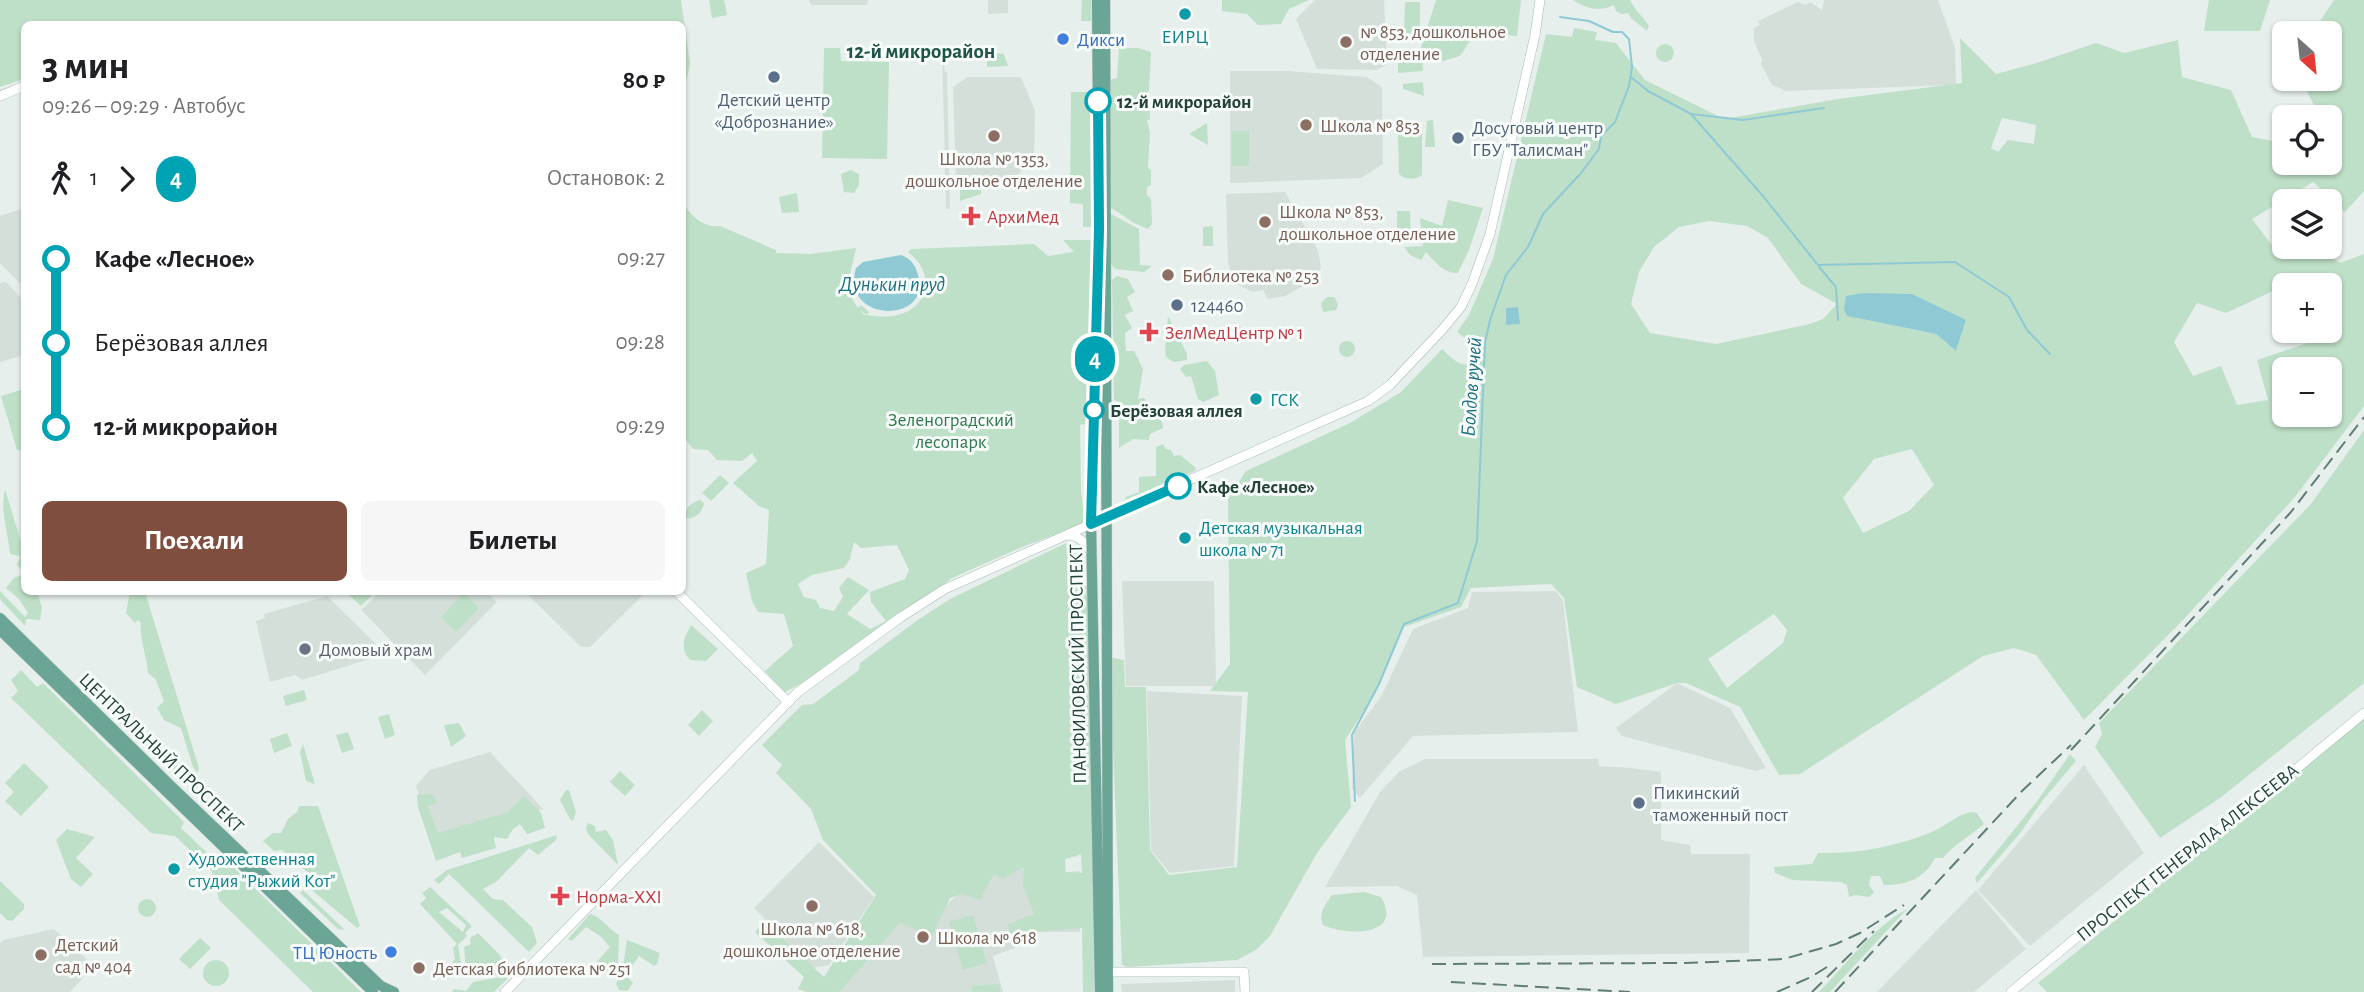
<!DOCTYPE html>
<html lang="ru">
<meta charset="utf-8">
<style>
body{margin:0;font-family:"Alegreya Sans",sans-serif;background:#f6f6f6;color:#202124;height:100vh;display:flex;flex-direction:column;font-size:26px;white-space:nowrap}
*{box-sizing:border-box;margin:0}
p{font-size:23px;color:#757577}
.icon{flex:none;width:38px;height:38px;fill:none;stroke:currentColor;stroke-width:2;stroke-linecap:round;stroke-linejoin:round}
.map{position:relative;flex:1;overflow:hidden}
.sheet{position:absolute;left:21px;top:21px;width:665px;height:574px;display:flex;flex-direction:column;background:#fff;border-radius:10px;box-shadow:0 2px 5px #0004}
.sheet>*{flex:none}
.badge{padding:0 14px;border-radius:23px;font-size:24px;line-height:46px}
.needle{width:46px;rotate:153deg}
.controls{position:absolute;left:2272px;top:21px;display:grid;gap:14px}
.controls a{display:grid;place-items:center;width:70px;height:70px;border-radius:10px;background:#fff;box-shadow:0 2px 5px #0004;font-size:35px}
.map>.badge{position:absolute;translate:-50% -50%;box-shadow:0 0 0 4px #fff}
.legs{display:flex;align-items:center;gap:10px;height:77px;padding:0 21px;font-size:23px}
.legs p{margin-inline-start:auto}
.overview{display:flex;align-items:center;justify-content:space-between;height:119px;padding:0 21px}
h1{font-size:38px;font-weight:700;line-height:52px}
.action{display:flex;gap:14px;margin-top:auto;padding:14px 21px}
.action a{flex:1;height:80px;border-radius:10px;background:#7f4e3f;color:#fff;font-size:28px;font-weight:700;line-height:80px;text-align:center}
.action a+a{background:#f6f6f6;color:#202124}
ul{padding:0 21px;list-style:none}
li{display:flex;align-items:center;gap:24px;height:84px;font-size:26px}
li i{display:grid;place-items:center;width:10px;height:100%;margin:0 9px;background:currentColor}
li i::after{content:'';width:18px;height:18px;margin:-9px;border:5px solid;border-radius:50%;background:#fff}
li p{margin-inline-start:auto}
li:first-child i{background:linear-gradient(#0000 50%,currentColor 0)}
li:last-child i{background:linear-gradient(currentColor 50%,#0000 0)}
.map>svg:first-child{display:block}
.built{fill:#d4dfda}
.green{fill:#bfe0c8;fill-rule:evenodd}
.water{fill:#8ec9d4}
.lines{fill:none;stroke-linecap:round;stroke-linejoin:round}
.stream{stroke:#8ec9d4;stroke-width:2}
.secondary-casing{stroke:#a4bbb3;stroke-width:10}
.primary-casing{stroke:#c2cac8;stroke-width:11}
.secondary{stroke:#fff;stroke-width:9}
.primary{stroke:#6aa596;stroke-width:10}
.rail{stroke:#5f7d75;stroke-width:2;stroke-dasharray:14 7;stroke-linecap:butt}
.line-1-casing{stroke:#fff;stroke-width:16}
.line-1{stroke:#00a3b4;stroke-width:10}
.culture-dot{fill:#0f9aa8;stroke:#f7fbf9;stroke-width:2.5}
.shop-dot{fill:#3f7fe0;stroke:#f7fbf9;stroke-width:2.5}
.education-dot{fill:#8d6e63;stroke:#f7fbf9;stroke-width:2.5}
.service-dot{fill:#5c6f8a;stroke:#f7fbf9;stroke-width:2.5}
.stop-1-dot{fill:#fff;stroke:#00a3b4;stroke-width:3.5}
.health-dot{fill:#e0444e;stroke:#f7fbf9;stroke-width:2.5}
.worship-dot{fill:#6b7280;stroke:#f7fbf9;stroke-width:2.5}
.labels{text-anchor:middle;stroke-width:6;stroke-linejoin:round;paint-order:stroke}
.education-label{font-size:19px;fill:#785e54;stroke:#f7fbf9;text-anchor:start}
.culture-label{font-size:19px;fill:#0d838f;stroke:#f7fbf9;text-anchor:start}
.shop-label{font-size:19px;fill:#366cbe;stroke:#f7fbf9;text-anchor:start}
.service-label{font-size:19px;fill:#4e5e75;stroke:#f7fbf9;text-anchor:start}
.stop-label{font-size:19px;font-weight:bold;fill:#24423a;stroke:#f7fbf9;text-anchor:start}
.health-label{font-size:19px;fill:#be3a42;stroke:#f7fbf9;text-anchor:start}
.park-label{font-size:19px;fill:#2d7a4b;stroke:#f7fbf9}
.worship-label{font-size:19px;fill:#5b616d;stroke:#f7fbf9;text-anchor:start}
.street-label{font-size:19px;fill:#24423a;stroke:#f7fbf9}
.neighbourhood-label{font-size:21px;font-weight:bold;fill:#1f5548;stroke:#f7fbf9}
.water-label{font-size:21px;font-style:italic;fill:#1c6f80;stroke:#f7fbf9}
</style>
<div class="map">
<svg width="2364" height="992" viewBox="0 0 2364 992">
<rect width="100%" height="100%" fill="#e6efeb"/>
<!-- built -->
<path class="built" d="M809 0H868L867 5H811Z
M988 0H1008V13L988 14Z
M1315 0H1384L1387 65 1376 70 1317 69 1296 19Z
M1824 0H1938L1955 48 1956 85 1786 91 1772 85 1761 64 1762 59 1754 41V28L1760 25 1758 21 1798 2 1805 5 1810 2 1822 10Z
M942 46H949V56L944 57 945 72H947L950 209H946Z
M1230 71H1287L1367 77 1382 87 1383 164 1361 178 1230 183Z
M968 77H1021L1035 111 1034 161 1010 181 956 182 953 87Z
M1285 192 1318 250 1321 268 1311 281 1303 286 1285 296 1268 299 1263 290 1253 292 1236 284 1232 277 1228 262 1226 194Z
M24 208V287L0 263V216Z
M6 282 24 301V355L0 362V283Z
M1122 581H1214L1216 686H1126Z
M1556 591 1563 601 1578 732 1413 736 1360 798 1352 789 1354 733 1382 695 1413 629 1468 608 1472 592Z
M380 592H486L497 602 425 675 361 610Z
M534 592H646L590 647H581L529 596Z
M327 596 386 654 302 680 295 675 270 682 256 621 265 618 264 614Z
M1677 683 1730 708 1766 768 1756 771 1622 736 1616 728Z
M1147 691 1242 696 1234 866 1170 873 1151 850Z
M490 752 543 809 433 843 416 786 430 770Z
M1425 759H1598L1599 766 1631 768 1661 772V840L1690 845 1691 854H1750L1749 953 1423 957 1417 895 1397 886 1325 887 1380 792 1400 771Z
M2084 765 2144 853 2030 946 1978 890Z
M1079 817 1078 856 1065 859 1066 872 1080 871V932H1030L1028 943 993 956 1003 992H835L878 904 921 929 971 882Z
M819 842 874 897 829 965 813 968 754 908Z
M1976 890 2026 949 1974 992H1877Z
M54 929 94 966 70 992H0V943L3 940Z
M1235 980V992H1122L1121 984Z"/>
<!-- green -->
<path class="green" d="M0 0H681L690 64 683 95 682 24H24V79L0 87Z
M709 0H724L727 15 712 18Z
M1082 0H1091V21H1081Z
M1222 0H1309L1289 9 1281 24 1258 25 1247 14 1222 11Z
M1436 0H1521L1517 36 1486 33 1470 41 1460 56 1443 61 1420 51Z
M1573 0H1630C1635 11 1643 16 1649 26L1647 31 1631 18 1628 13 1621 14 1616 11 1614 5C1600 12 1586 9 1573 0Z
M2209 0H2270L2260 31H2204Z
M2334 0H2364V191L2345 212 2313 182 2252 219 2274 248 2325 254 2340 263 2364 254V406L2295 497 2184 619 2084 720 2036 655 2014 648 1983 656 1800 774 1779 775 1740 707 1686 683H1677L1616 704 1577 687 1564 598 1551 584 1471 588 1461 607 1404 627 1375 694 1345 740 1351 807 1317 853 1270 936 1256 950 1237 960 1128 967 1122 965 1109 657 1124 660 1125 687H1146L1150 850 1169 875 1237 867 1248 692 1210 691 1230 664 1228 499 1246 471 1350 423 1401 392 1442 349C1452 358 1460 368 1474 364L1476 351 1470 342 1457 332 1469 315 1493 259 1546 34 1572 37 1574 28 1597 32 1595 40 1616 43 1645 80 1724 119 1838 99 1962 83 1960 38 1996 74 2037 63 2096 43 2124 53 2178 40 2182 77 2231 90 2252 137 2284 143V163H2329V117H2320L2301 79H2329V33H2312ZM2002 118 2036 125 2034 144 2008 140 1998 152 1991 148ZM1709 221 1747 226 1768 238 1801 284 1837 304 1823 319 1810 324 1716 344 1650 333 1631 304 1639 272 1654 247 1679 227ZM2292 282 2295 285H2329V331H2325L2328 336 2257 360 2268 400 2237 405 2221 366 2193 376 2174 342 2197 303 2226 313ZM1857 318 1966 320 1956 351 1936 334ZM2284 369H2329V415H2284ZM1912 449 1934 485 1909 511 1863 533 1843 498 1874 459ZM1774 614 1787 630 1783 643 1727 688 1708 659Z
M1405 2H1420V34L1404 33Z
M1656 53a9 9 0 1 1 18 0a9 9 0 1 1-18 0Z
M824 48H840L841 61 889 62 887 159 822 158Z
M1119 48H1138L1151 52 1149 91 1145 95V104L1150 107V119L1147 121 1150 132 1148 168 1151 170V185L1147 187V195L1151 199 1152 224 1148 229 1134 223 1110 207 1109 80 1117 78Z
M996 53 1004 54 1008 66 987 67V60Z
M1422 58 1423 71 1398 73V59Z
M1423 82 1424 96 1403 89V84Z
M1071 92H1087L1086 107 1091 108 1094 222 1091 227H1083V204L1070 203Z
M1433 120 1435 147H1425L1427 121Z
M1207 123 1208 145 1189 134Z
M1403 127H1421L1422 132V175C1416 180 1404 180 1399 174L1398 134Z
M1232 131H1249V166H1232Z
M851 170 859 174V185L854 193 844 192 841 174Z
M977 185 981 189V194L960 201V189Z
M797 193 799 212 782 213 779 197Z
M1448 200 1483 208 1469 250 1458 273C1444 274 1435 262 1426 252L1421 260 1410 255 1404 247 1423 246 1420 218 1442 226Z
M682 201C690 215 703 228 720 226L776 250V253L810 254 856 248C852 271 842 287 858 308L861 305 869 312 867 315 860 310 864 315C875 316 886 318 897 315 931 307 935 272 908 252L911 249 1034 244 1048 256 1074 252 1063 240H1092L1085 424 1080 425 1081 491 1085 521 1083 524 1022 547 952 578 819 674 785 692 765 671 793 646 784 614 758 612 752 601 746 573 766 564 769 510 759 506 733 483 757 461 752 453 742 461 717 460 708 450 693 449 683 436ZM854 542 861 548 897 545 909 570 905 579 870 592 871 602 886 621 870 629 847 614 869 590 848 577 839 588 843 597 834 611 820 608 816 600 804 597 798 584 812 575 844 568 850 559Z
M1397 211H1410L1411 236 1397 237Z
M1111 214 1139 229 1140 265 1152 266 1144 272 1115 269 1111 264Z
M1213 226V246H1203V227Z
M1117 276 1128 279 1135 292 1127 297 1133 311 1125 315 1132 328 1125 333 1126 351H1134L1143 369 1138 399 1145 398 1149 413 1154 412 1162 422 1163 428 1150 434 1149 440 1133 439 1119 448V402L1114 400 1112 280Z
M1327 297H1334L1338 304 1336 310 1323 312 1321 303Z
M1168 316 1187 354V360L1174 362 1166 357 1165 349Z
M1243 327 1248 329V337L1232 341 1227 330 1229 328Z
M1339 349a8 8 0 1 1 16 0a8 8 0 1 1-16 0Z
M1207 361 1215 371 1219 395 1203 402 1198 399 1191 376 1186 377 1180 369 1184 365Z
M24 389V450H17L1 396Z
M2364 430V683L2220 798 2160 838 2095 747 2102 734 2099 723 2311 504Z
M1163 444 1166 449 1171 450 1174 456 1180 455 1196 468 1195 471 1125 500 1126 497 1139 492V477L1156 476V447Z
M720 475 729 483 711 501 702 493Z
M5 489 24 552V572L17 565 20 556 10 554C8 532 0 511 5 489Z
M700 500 704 503C703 512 695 520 686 518 684 509 691 502 700 500Z
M1066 543 1074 547 1076 586H1087L1093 817 1094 992H1083L1082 928 1030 932 1028 943 1012 940 1008 924 1034 914 1023 885 1024 867 1003 879 994 874 980 900 962 894 950 898 932 936 900 923 839 992H806L798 989 804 977 755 932 765 921 824 977 876 895 823 840 811 809 776 773 782 765 762 745 802 705 813 704 859 670 860 663 919 619 952 598ZM1081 854 1082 873 1065 872V859Z
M24 574V592H37L42 608 40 620 26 619 25 626 0 599V591L25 617 28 613 19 599 6 588 14 578Z
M134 592H145L199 768 197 773 193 767 181 728 164 720 157 708 164 701 156 680 148 673C147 656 139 639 141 623L138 620 135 623 126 613 129 596Z
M346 592H375L361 606Z
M464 593 479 608 456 632 441 617Z
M691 625 718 649 706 661 690 660C679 647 684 638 691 625Z
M21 670 37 687 43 683 184 822 181 828 222 867 227 861 361 992H313L219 900 212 871 175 836 151 833 11 698 18 691 11 680Z
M304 690 307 700 286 706 283 696Z
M702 710 713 721 699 736 688 725Z
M389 714 395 735 385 739 378 717Z
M2364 719V992H2047L2038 983Z
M459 723 466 736 451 747 444 725Z
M348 732 354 749 342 753 336 735Z
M287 733 292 746 274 753 270 739Z
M147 737 189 777 182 776 142 742Z
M303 744 315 784 306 781 300 752Z
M2070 754 2076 761 2042 801 2021 832 1977 883 1975 878 2038 800Z
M24 763 49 787 21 816 5 801 14 792 5 783Z
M620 771 635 785 625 796 610 782Z
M566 790H569L576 812 573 821 570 819 560 800Z
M431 794 438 802 428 806 438 833 508 812 524 796 541 813 545 828 527 834 520 824 513 829 507 839 495 837 494 839 496 848 462 858 460 852 436 861 418 807 417 795Z
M299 806H318L360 926 357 928 307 886 305 878 307 872 282 850 274 851 263 841 273 833H281L288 819 297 812Z
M1971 812 1977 813 1984 824C1970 836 1955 844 1943 858H1935C1924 879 1907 885 1884 885L1880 876H1871L1869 885 1874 892 1869 897 1856 895 1849 897 1847 885 1841 882 1793 880 1775 873 1774 867 1812 864 1818 853C1857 854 1895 847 1932 832 1945 826 1957 815 1971 812Z
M588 823 595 826 596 832 606 830 613 840 618 865 588 834 586 828Z
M67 829 95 837 76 858 93 874 81 887 71 879 56 840Z
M557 835 556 840 538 855 529 848 496 882 483 889 493 899 503 900 532 927 537 943 529 952 449 874 439 884 434 880 447 870Z
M0 881 24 904V909L12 921 7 920 0 913Z
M430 887 472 926 465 933 467 936 458 945 462 971 454 977 447 979 441 973 442 967 447 964 450 965 455 959 453 948 457 944 420 904 426 898 422 893ZM447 908 466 925 463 932 439 912Z
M303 890 345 930 338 929 300 893Z
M1364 892 1381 897C1404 937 1347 936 1323 925 1318 914 1325 904 1332 895Z
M138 908a9 9 0 1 1 18 0a9 9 0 1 1-18 0Z
M1907 909 1830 992H1819C1846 964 1873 928 1907 909Z
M590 914C602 917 608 929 619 935L618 965 612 975H608L596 963 610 947 600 936 586 927 572 941 568 939Z
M973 915 987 963 963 970 949 922Z
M478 933 499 954 505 964 510 966 515 972 472 978 466 972 464 947 471 944 470 938Z
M200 938 211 948 190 969 179 959Z
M627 940 660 953 657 964 654 966 639 956 626 975 633 983 627 991 619 990 616 984 623 966Z
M203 973a13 13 0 1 1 26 0a13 13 0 1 1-26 0Z
M511 975 494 992H452L454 989 466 991 473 982Z
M1000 984V992H972V986Z"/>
<!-- water -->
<path class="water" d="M901 255C911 259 915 264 918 275 933 324 840 324 856 268L863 262Z
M1863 293 1912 294 1966 320 1956 351 1936 334 1847 316 1844 309 1846 296Z
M1518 307 1520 324 1506 325V308Z"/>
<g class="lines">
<!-- stream -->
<path class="stream" d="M1631 77 1648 91 1691 114 1743 120 1824 108
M1691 114 1763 196 1818 265 1955 262 2009 297 2027 330 2050 354
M1819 267 1836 287 1838 320
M1355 801 1352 735 1379 684 1404 624 1458 603 1477 541 1485 343 1490 320 1506 275 1528 247 1543 214 1581 173 1599 149 1601 136 1615 122 1629 86 1632 67 1629 39 1622 32H1613L1589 21 1560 17"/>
<!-- secondary casing -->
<g class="secondary-casing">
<path id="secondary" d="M0 96 24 86
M1106 517 1368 401 1390 385 1442 330 1461 307 1472 284 1490 234 1535 35 1540 0
M1067 535C1080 535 1086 544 1092 554
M677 592 787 701
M1102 972H1244L1245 992
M505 992 798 692 901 617 945 589 1091 524
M2011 992 2106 913 2145 881 2244 812 2364 713"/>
</g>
<!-- primary casing -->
<g class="primary-casing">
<path id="primary" d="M1097 0 1099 230 1091 524 1100 992
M1105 0 1108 992
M0 618 171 786 381 986 394 992
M0 630 373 992"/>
</g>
<!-- secondary -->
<use href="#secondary" class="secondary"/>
<!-- primary -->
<use href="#primary" class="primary"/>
<!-- rail -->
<path class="rail" d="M2071 750 2291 512 2364 417
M1432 964 1685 963 1784 959 1836 944 1860 933 1904 905
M1451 982 1630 992
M1777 992 1811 977 1827 967
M1812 992 1874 931
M1835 992 2023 790 2071 745"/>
</g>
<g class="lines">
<!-- line-1 casing -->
<g class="line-1-casing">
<path id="line-1" d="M1098 101 1099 230 1091 524 1178 486"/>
</g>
<!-- line-1 -->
<use href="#line-1" class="line-1"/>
</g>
<!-- markers -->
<g class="culture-dot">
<circle cx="1185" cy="14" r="7"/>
<circle cx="1256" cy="399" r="7"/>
<circle cx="1185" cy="538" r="7"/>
<circle cx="174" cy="869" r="7"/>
</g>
<g class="shop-dot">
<circle cx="1063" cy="39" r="7"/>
<circle cx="391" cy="952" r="7"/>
</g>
<g class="education-dot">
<circle cx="1346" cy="42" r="7"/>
<circle cx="1306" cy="125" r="7"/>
<circle cx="994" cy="136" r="7"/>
<circle cx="1265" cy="222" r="7"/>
<circle cx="1168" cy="275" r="7"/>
<circle cx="812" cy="906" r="7"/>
<circle cx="923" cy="937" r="7"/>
<circle cx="41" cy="955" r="7"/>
<circle cx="419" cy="968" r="7"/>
</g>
<g class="service-dot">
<circle cx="774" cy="77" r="7"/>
<circle cx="1458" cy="138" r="7"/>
<circle cx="1177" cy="305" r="7"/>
<circle cx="1639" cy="803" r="7"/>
</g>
<g class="stop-1-dot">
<circle cx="1098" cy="101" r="12"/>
<circle cx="1094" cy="410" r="9"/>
<circle cx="1178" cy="486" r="12"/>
</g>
<g class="health-dot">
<path d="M967.5 205.5h7v7h7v7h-7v7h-7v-7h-7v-7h7z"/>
<path d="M1145.5 321.5h7v7h7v7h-7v7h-7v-7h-7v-7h7z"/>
<path d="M556.5 885.5h7v7h7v7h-7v7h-7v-7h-7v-7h7z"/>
</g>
<circle class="worship-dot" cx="305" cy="649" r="7"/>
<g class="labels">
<!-- education labels -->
<g class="education-label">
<text x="1360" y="38">№ 853, дошкольное<tspan x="1360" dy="22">отделение</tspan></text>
<text x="1320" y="132">Школа № 853</text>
<text x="994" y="165" text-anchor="middle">Школа № 1353,<tspan x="994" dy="22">дошкольное отделение</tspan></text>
<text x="1279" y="218">Школа № 853,<tspan x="1279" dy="22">дошкольное отделение</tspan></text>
<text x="1182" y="282">Библиотека № 253</text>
<text x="812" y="935" text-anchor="middle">Школа № 618,<tspan x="812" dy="22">дошкольное отделение</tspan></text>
<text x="937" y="944">Школа № 618</text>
<text x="55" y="951">Детский<tspan x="55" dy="22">сад № 404</tspan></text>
<text x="433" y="975">Детская библиотека № 251</text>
</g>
<!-- culture labels -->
<g class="culture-label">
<text x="1185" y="43" text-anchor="middle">ЕИРЦ</text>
<text x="1270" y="406">ГСК</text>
<text x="1199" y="534">Детская музыкальная<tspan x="1199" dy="22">школа № 71</tspan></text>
<text x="188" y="865">Художественная<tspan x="188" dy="22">студия "Рыжий Кот"</tspan></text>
</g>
<!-- shop labels -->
<g class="shop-label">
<text x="1077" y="46">Дикси</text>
<text x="377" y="959" text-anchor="end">ТЦ Юность</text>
</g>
<!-- service labels -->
<g class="service-label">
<text x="774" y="106" text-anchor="middle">Детский центр<tspan x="774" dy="22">«Добрознание»</tspan></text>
<text x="1472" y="134">Досуговый центр<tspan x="1472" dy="22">ГБУ "Талисман"</tspan></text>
<text x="1191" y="312">124460</text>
<text x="1653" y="799">Пикинский<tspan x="1653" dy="22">таможенный пост</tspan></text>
</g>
<!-- stop labels -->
<g class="stop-label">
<text x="1117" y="108">12-й микрорайон</text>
<text x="1110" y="417">Берёзовая аллея</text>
<text x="1197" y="493">Кафе «Лесное»</text>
</g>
<!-- health labels -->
<g class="health-label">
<text x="987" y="223">АрхиМед</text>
<text x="1165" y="339">ЗелМедЦентр № 1</text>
<text x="576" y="903">Норма-XXI</text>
</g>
<!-- park labels -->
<g class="park-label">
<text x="951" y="426">Зеленоградский<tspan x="951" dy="22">лесопарк</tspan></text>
</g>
<!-- worship labels -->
<g class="worship-label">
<text x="319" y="656">Домовый храм</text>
</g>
<!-- street labels -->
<g class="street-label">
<text transform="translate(1077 664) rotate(-91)" y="7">ПАНФИЛОВСКИЙ ПРОСПЕКТ</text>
<text transform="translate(162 752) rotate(44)" y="7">ЦЕНТРАЛЬНЫЙ ПРОСПЕКТ</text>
<text transform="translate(2187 852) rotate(-38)" y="7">ПРОСПЕКТ ГЕНЕРАЛА АЛЕКСЕЕВА</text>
</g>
<!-- neighbourhood labels -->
<g class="neighbourhood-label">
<text x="921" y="58">12-й микрорайон</text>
</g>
<!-- water labels -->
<g class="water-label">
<text x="892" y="291">Дунькин пруд</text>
<text transform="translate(1471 387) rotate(-86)" y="7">Болдов ручей</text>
</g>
</g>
</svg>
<div class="controls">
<a><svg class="needle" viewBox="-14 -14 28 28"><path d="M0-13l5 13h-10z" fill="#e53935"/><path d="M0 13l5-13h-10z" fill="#757577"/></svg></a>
<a><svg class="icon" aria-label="locate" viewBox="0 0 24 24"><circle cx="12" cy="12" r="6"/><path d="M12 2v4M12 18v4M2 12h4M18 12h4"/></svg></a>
<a><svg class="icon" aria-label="layers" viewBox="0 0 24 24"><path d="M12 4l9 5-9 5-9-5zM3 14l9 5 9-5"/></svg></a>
<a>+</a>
<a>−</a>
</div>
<b class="badge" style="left:1095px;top:359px;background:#00a3b4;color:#fff">4</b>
<section class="sheet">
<div class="overview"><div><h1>3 мин</h1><p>09:26 – 09:29 · Автобус</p></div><b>80 ₽</b></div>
<div class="legs"><svg class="icon" aria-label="walk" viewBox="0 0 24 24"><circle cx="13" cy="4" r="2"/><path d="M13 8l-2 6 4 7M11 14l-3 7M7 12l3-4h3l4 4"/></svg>1<svg class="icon" aria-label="forward" viewBox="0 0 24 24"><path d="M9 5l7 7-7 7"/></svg><b class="badge" style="background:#00a3b4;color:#fff">4</b><p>Остановок: 2</p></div>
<ul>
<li><i style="color:#00a3b4"></i><b>Кафе «Лесное»</b><p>09:27</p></li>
<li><i style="color:#00a3b4"></i><span>Берёзовая аллея</span><p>09:28</p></li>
<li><i style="color:#00a3b4"></i><b>12-й микрорайон</b><p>09:29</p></li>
</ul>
<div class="action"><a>Поехали</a><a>Билеты</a></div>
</section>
</div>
